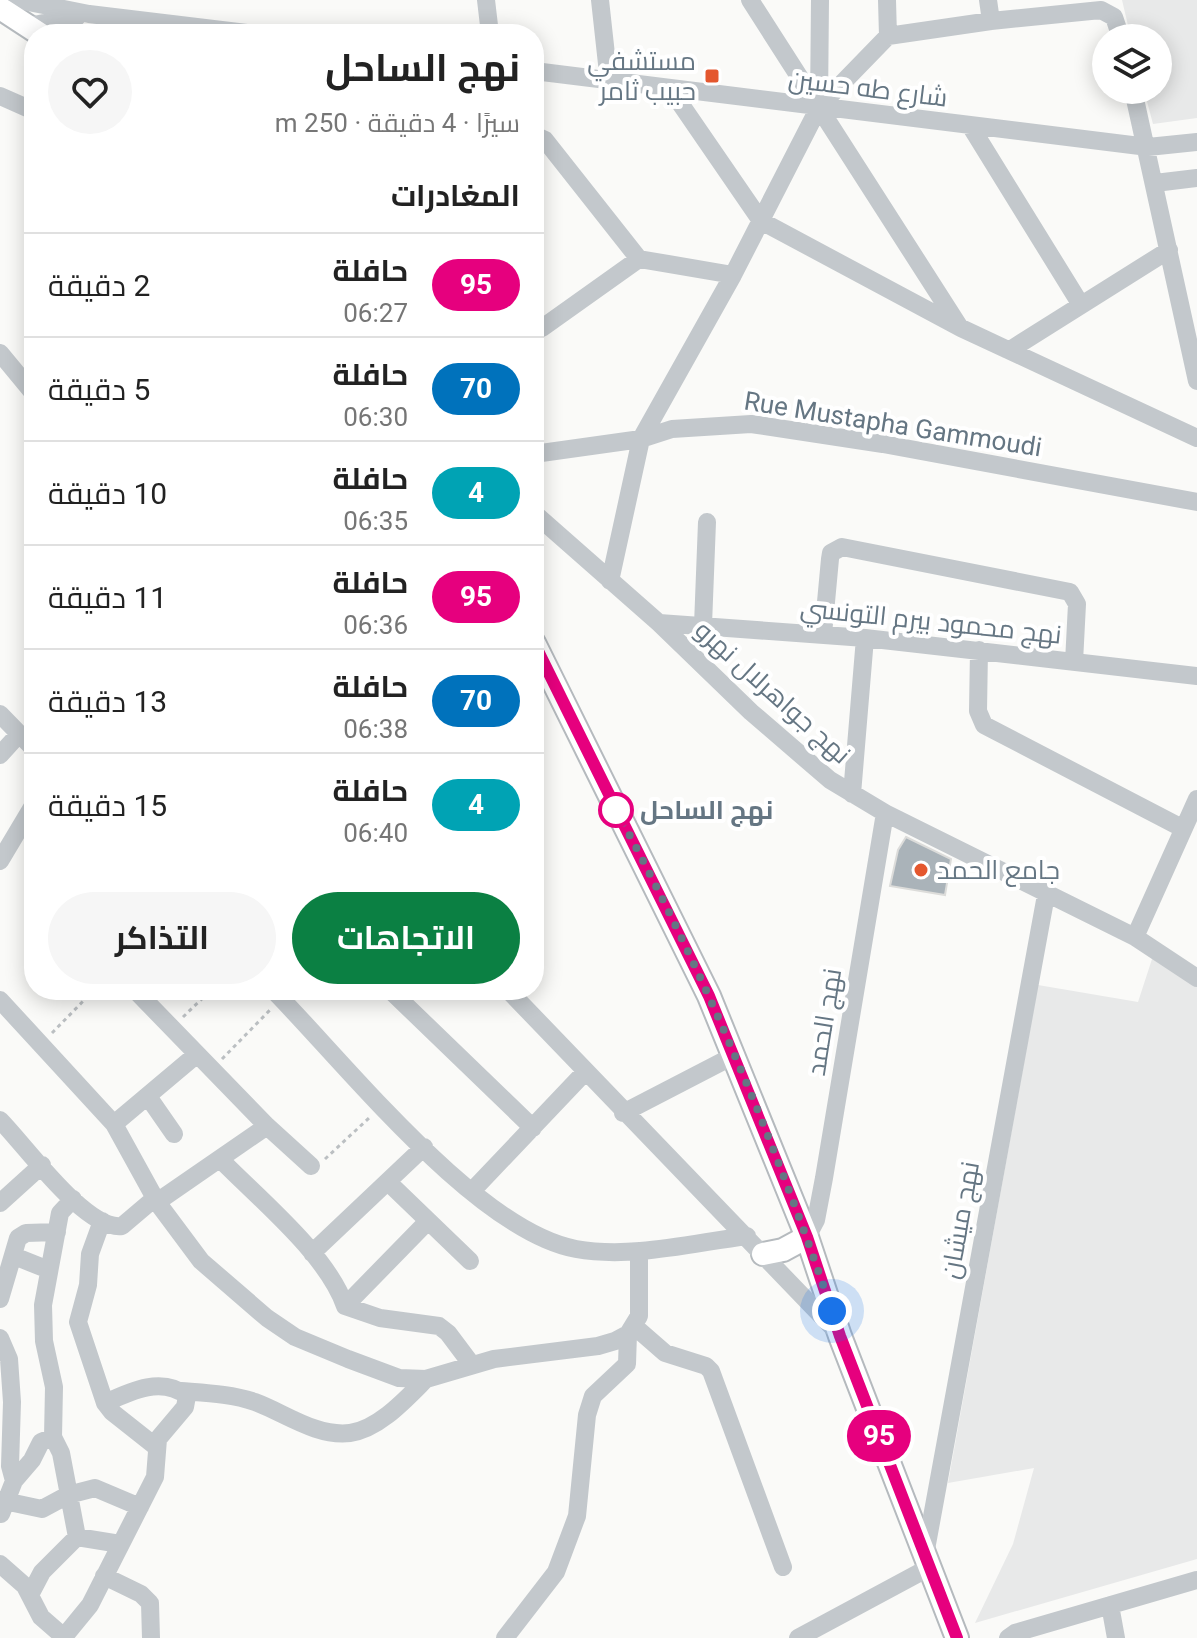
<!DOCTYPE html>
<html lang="ar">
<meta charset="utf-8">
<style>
body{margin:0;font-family:Roboto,Cairo,sans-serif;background:#f6f6f6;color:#222;direction:rtl;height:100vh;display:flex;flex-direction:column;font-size:30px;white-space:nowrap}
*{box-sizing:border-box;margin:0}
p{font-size:26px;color:#767676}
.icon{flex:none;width:44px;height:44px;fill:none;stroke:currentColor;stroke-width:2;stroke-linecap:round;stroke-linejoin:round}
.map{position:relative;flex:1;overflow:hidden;direction:ltr}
.side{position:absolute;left:24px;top:24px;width:520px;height:976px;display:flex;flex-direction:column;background:#fff;border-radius:32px;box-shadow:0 4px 20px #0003;direction:rtl}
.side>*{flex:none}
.badge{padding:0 16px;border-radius:26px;font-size:28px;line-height:52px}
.tools{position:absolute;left:1092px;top:24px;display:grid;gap:16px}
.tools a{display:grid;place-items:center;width:80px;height:80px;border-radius:50%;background:#fff;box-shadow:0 4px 20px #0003;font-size:40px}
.you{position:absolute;width:40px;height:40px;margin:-20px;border:6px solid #fff;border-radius:50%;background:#1a73e8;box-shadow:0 0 0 12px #1a73e833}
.map>.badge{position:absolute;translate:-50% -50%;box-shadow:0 0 0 4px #fff}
h2{padding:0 24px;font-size:30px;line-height:72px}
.round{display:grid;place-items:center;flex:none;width:84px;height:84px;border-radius:42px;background:#f6f6f6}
.head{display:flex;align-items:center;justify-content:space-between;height:136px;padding:0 24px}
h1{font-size:38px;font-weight:700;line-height:60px}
.button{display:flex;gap:16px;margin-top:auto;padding:16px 24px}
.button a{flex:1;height:92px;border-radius:48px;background:#0b8043;color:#fff;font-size:32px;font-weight:700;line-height:92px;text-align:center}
.button a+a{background:#f6f6f6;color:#222}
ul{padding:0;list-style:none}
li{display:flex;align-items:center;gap:24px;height:104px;padding:0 24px;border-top:2px solid #e0e0e0}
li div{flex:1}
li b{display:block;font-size:30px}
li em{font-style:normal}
li .badge{min-width:88px;font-weight:700;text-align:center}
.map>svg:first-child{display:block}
.built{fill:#e8e9e9}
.building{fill:#aab3b9;stroke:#dcdcda;stroke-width:2}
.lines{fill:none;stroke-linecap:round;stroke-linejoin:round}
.major-casing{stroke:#b5babe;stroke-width:26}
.path{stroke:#bbbfc2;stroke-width:3;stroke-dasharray:4 4;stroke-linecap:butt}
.minor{stroke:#c3c8cc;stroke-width:18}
.major{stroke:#fff;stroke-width:22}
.line-casing{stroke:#fff;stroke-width:18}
.line{stroke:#e6007e;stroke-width:12}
.walk{stroke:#657683;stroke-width:8;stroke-dasharray:0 14.4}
.poi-dot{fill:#e4572e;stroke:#fff;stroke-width:3}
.stop-dot{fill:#fff;stroke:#e6007e;stroke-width:4}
.labels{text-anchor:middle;stroke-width:8;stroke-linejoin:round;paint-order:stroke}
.poi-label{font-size:26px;fill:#657683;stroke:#fff;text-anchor:end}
.street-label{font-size:26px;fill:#657683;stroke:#fff}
.stop-label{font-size:26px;font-weight:bold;fill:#657683;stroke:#fff;text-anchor:start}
</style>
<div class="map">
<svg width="1197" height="1638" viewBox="0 0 1197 1638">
<rect width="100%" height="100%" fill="#fafaf8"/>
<!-- built -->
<path class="built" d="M1122 0H1197V118L1153 124 1144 90H1158V38H1131Z
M1153 956 1197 985V1559L975 1623 1013 1544 1034 1468 948 1483 1038 985 1138 1002Z"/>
<!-- building -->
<path class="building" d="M906 837 951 859 945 895 890 886 898 850Z"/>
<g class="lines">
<!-- major casing -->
<g class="major-casing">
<path id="major" d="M0 8 40 34
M534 643 709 996 807 1237 840 1336 957 1638
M763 1254 783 1250 807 1237"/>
</g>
<!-- path -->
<path class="path" d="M183 1017 211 990
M52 1033 94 990
M222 1059 270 1010
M325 1159 369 1118"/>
<!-- minor -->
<path class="minor" d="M18 0 89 14 256 34
M486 0 490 34
M600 0 609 82
M750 0 959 326
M887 0 888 36
M988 0 991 21
M29 26 78 16
M534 71 1148 147 1197 142
M671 90 761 221 961 328 1197 438
M1133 90 1197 381
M0 96 34 111
M819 105 820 0
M971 127 1081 305
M534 135 545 140 639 259
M1155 183 1197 178
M534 330 542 328 639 259 733 275
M1010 350 1169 250
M0 353 34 394
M534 454 641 439 672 429 751 424 883 444 1197 502
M534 513 659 623 751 712 830 780 885 813 1135 937 1197 978
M610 581 641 439 733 275 819 107 888 36 991 21 1101 10 1114 17 1121 38
M659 623 865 638 1197 676
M703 625 707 522
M823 634 830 559 831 553 842 547 1070 592 1077 604 1074 662
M979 650 978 711 984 725 1182 828
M0 714 34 749
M0 755 19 734
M852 794 865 638
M0 861 34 804
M1135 937 1197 799
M135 990 267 1126 311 1166
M273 990C345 1063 477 1231 576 1249 631 1259 692 1243 747 1236
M390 990 533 1128
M508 990 838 1333
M0 1000 114 1124 157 1202 201 1261 267 1318 295 1337 348 1359 399 1378 426 1379 494 1359 598 1346 615 1341 628 1334 639 1316V1251
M149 1098 174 1134
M623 1113 735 1055
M0 1120C25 1145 86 1231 122 1226L155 1198
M114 1124 196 1055
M220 1159C259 1199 327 1254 345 1306L380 1318 439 1326 448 1333 472 1365
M389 1183 470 1261
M472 1191 586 1071
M73 1199 60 1213 43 1305 44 1341 54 1387 53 1437 61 1453 77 1537 120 1544
M157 1202 267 1126
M0 1203 42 1165
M102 1221 90 1254 88 1285 78 1322 105 1403 112 1412 155 1446
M807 1237 816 1220 824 1178 885 813
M312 1253 424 1147
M14 1256 49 1270
M0 1299 18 1238 26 1233 57 1232
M345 1306 428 1221
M634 1326 665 1353 706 1366 711 1371 783 1567
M0 1338 9 1359 12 1402 10 1466 14 1481 1 1514
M181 1391C206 1393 232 1394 255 1402 285 1413 316 1437 350 1433 379 1429 406 1399 426 1379
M14 1481 32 1460 41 1442 53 1437
M0 1500 42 1509 68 1495 95 1488 140 1507
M925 1555 1046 895
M0 1564 25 1586 41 1617 64 1637
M104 1576 141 1594 150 1603 151 1638
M31 1593 42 1572 77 1537
M1110 1605 1116 1638
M63 1638 90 1605 155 1477 158 1439 185 1407 187 1396C162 1376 131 1391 105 1403
M505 1638 556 1572 577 1516 587 1415 593 1396 627 1364 628 1334
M798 1638 930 1567
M1008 1638 1015 1633 1197 1580"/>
<!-- major -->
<use href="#major" class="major"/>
</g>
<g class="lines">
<!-- line casing -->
<g class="line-casing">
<path id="line" d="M534 643 709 996 807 1237 840 1336 957 1638"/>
</g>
<!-- line -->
<use href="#line" class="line"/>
<!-- walk -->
<path class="walk" d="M616 810C703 969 774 1139 832 1311"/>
</g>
<!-- markers -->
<g class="poi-dot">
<rect x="704" y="68" width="16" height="16" rx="4"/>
<circle cx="921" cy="870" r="8"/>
</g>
<circle class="stop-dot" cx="616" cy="810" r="16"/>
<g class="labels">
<!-- poi labels -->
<g class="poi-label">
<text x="696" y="70">مستشفي<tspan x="696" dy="30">حبيب ثامر</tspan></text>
<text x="937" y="879" text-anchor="start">جامع الحمد</text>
</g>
<!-- street labels -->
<g class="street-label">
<text transform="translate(868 88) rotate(7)" y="9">شارع طه حسين</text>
<text transform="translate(893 424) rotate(9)" y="9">Rue Mustapha Gammoudi</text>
<text transform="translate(931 621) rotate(6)" y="9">نهج محمود بيرم التونسي</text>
<text transform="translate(773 692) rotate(42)" y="9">نهج جواهرلال نهرو</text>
<text transform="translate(824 1022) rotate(-81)" y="9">نهج الحمد</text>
<text transform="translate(960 1220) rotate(-80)" y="9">نهج ميشان</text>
</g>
<!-- stop labels -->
<g class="stop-label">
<text x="640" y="819">نهج الساحل</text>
</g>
</g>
</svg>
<div class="tools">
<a><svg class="icon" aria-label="layers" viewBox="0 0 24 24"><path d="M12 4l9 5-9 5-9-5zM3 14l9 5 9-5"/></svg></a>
</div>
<div class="you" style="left:832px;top:1311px"></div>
<b class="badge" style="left:879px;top:1436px;background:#e6007e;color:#fff">95</b>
<section class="side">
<div class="head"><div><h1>نهج الساحل</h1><p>سيرًا · 4 دقيقة · 250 m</p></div><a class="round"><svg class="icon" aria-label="heart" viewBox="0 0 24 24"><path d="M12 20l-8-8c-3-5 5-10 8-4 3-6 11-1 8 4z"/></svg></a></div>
<h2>المغادرات</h2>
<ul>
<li><span class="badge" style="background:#e6007e;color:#fff">95</span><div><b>حافلة</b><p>06:27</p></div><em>2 دقيقة</em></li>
<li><span class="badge" style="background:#0072bc;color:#fff">70</span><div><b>حافلة</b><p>06:30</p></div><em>5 دقيقة</em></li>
<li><span class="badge" style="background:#00a3b4;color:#fff">4</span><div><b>حافلة</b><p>06:35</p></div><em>10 دقيقة</em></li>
<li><span class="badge" style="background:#e6007e;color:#fff">95</span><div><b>حافلة</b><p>06:36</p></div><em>11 دقيقة</em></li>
<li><span class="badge" style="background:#0072bc;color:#fff">70</span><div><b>حافلة</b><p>06:38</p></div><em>13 دقيقة</em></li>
<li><span class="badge" style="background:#00a3b4;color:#fff">4</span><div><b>حافلة</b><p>06:40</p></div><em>15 دقيقة</em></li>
</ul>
<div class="button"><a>الاتجاهات</a><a>التذاكر</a></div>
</section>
</div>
